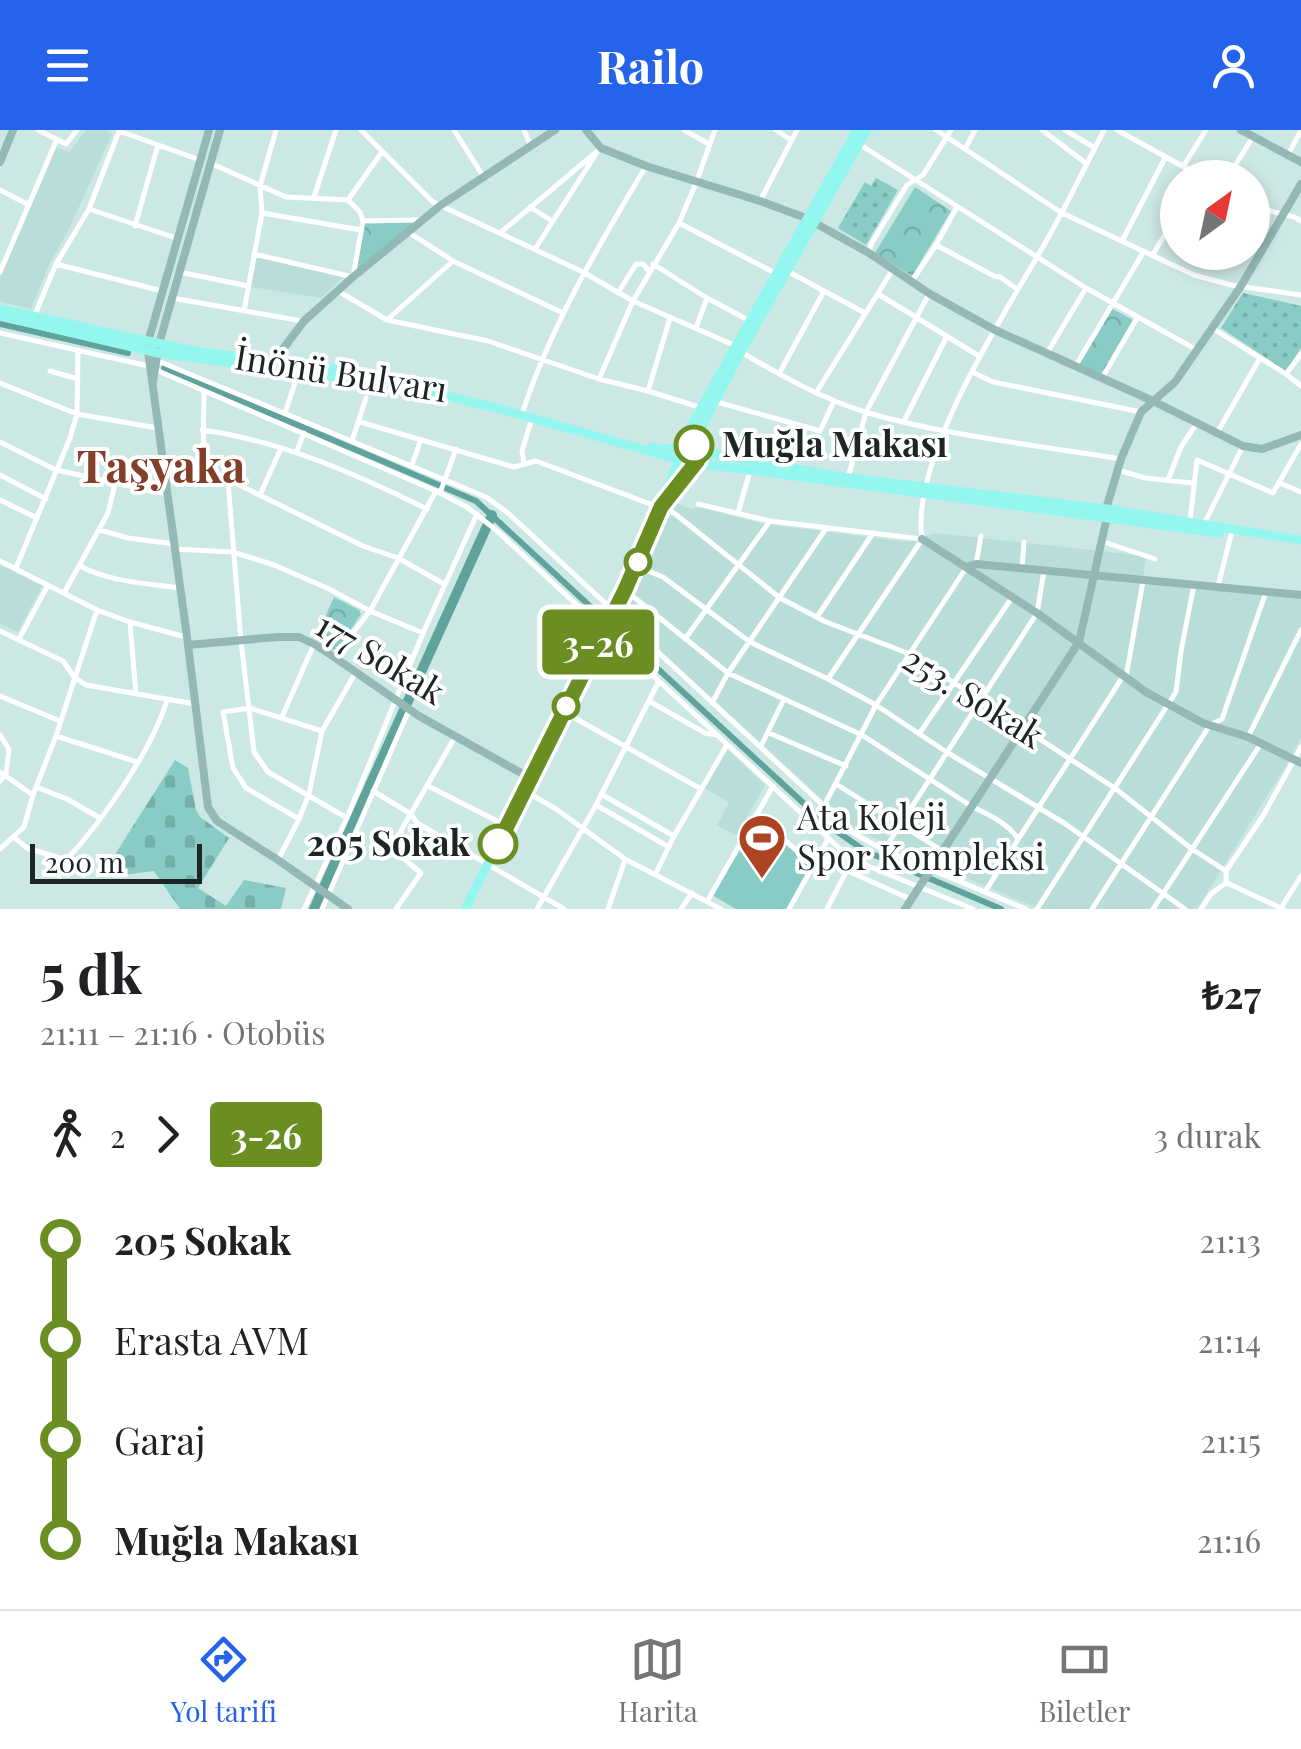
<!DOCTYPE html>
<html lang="tr">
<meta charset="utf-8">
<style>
body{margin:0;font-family:"Playfair Display",serif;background:#f6f6f6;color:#202124;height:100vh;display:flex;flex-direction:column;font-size:38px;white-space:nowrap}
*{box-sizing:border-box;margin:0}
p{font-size:32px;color:#757577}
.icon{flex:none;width:55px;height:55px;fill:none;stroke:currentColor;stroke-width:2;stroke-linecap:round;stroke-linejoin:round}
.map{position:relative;height:779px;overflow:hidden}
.side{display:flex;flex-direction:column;background:#fff;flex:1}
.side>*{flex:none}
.badge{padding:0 20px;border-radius:8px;font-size:35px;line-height:65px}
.needle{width:65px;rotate:33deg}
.controls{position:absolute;left:1160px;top:30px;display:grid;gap:20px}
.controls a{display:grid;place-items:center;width:110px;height:110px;border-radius:50%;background:#fff;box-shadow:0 5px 15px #0003;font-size:50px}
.scale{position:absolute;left:30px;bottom:25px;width:172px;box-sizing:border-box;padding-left:10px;border:5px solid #1c2625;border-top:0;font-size:28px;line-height:35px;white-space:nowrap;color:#1c2625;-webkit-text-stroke:8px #fff;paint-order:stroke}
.map>.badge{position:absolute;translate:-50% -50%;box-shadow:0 0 0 5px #fff}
.legs{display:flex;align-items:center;gap:15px;height:110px;padding:0 40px;font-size:32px}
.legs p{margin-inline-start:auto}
.head{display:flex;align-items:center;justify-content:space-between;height:170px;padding:0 40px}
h1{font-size:55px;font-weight:700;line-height:75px}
ul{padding:0 40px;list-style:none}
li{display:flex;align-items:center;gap:35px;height:100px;font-size:38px}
li i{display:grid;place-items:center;width:15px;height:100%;margin:0 12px;background:currentColor}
li i::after{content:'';width:25px;height:25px;margin:-12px;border:8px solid;border-radius:50%;background:#fff}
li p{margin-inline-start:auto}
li:first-child i{background:linear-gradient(#0000 50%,currentColor 0)}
li:last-child i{background:linear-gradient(currentColor 50%,#0000 0)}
header{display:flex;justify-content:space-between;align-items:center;height:130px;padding:0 40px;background:#2563eb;color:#fff;font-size:45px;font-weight:700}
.menu{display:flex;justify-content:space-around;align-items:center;height:140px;border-top:2px solid #e0e0e0;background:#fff;font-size:28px;color:#757577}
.menu a{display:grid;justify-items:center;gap:5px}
.menu .on{color:#2563eb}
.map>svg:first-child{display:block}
.built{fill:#b9ded9}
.grass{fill:url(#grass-dots)}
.forest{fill:url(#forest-crowns)}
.cemetery{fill:url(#cemetery-stones)}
.garden{fill:#88ccc5}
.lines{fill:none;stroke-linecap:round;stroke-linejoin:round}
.canal{stroke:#60a39c;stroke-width:6}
.river{stroke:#60a39c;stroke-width:10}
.street{stroke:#fff;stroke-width:5}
.secondary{stroke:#94b8b5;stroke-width:8}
.primary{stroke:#94f7ef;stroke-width:9}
.line-1-casing{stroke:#fff;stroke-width:22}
.line-1{stroke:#6b8e23;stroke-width:15}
.stop-1-dot{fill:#fff;stroke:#6b8e23;stroke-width:5}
.labels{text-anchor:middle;stroke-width:8;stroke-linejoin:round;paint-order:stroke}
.street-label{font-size:35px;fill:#1c2625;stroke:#fff}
.stop-label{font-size:35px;font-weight:bold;fill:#1c2625;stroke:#fff;text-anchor:start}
.poi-label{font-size:35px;fill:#1c2625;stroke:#fff;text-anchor:start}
.district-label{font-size:45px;font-weight:bold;fill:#833f2a;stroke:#fff}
</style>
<header><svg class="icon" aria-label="menu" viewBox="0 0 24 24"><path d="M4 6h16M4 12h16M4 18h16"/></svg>Railo<svg class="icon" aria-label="person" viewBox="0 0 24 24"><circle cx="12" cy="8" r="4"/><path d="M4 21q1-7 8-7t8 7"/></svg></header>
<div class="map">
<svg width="1301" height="779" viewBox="0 0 1301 779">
<defs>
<pattern id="grass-dots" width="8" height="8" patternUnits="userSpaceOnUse" patternTransform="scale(2.5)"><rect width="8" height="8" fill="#88ccc5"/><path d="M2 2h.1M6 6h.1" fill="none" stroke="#75afa9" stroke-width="1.8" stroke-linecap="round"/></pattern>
<pattern id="forest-crowns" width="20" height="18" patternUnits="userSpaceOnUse" patternTransform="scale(2.5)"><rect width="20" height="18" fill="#88ccc5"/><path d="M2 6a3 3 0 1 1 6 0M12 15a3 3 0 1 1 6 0" fill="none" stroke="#75afa9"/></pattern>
<pattern id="cemetery-stones" width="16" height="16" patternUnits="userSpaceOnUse" patternTransform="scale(2.5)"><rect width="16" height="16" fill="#88ccc5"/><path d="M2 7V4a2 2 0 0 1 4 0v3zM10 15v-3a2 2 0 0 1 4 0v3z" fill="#75afa9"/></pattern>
</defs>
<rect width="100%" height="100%" fill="#cce8e4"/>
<!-- built -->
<path class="built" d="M86 0H105L112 4 70 97 49 135 31 179 0 172V148L56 17 69 22Z
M257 127 344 146 322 168 251 157Z
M675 373 692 379 700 377 759 393 909 412 935 403 1146 426 1143 450 1301 466V607L1285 637 1197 779H1039L856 700 622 486Z
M0 435 42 456 18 502 0 494Z
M727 619 765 655 737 706 717 695 729 673 705 658Z"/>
<!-- grass -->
<path class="grass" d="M876 48 898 60 866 115 838 98 865 52 871 56Z
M1243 163 1301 176V218L1286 241 1221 198Z"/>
<!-- forest -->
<path class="forest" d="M915 57 951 81 912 146 875 123Z
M424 89 353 147 363 91Z
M1111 178 1133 190 1102 244 1079 234Z
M334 467 359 480 361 484 338 519 332 520 316 508Z"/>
<!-- cemetery -->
<path class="cemetery" d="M175 630 188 638 196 680 200 687 229 708 198 758 226 776 244 750 286 758 281 779H180L154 741 122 745 107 737Z"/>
<!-- garden -->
<path class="garden" d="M758 691 811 734 787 779H736L712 765Z"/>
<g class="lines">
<!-- canal -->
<path class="canal" d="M0 194 128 223
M164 238 476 371 825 693 865 721 1001 779"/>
<!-- river -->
<path class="river" d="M314 779 492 385"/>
<!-- street -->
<path class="street" d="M38 0 66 14 77 0
M361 0 433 72 583 142 633 171 736 216
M454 0 483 46
M524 0 531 17
M684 0 709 14
M776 0 791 10
M936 0 1062 83 1194 145 1231 155 1301 165
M1042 0 1087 34
M1065 0 1095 18
M1117 0 1204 48
M119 1 200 30
M859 14 1086 158 1197 220
M965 19 975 0
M1288 25 1301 0
M210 33 286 67 348 70 360 82 363 91 353 147 254 124
M1184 35 1206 0
M1227 48 1253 7
M0 60 29 75
M314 67 336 0
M348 70 382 22
M760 71 797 0
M1252 71 1270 81 1294 87 1301 91
M530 77 552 91
M89 79 176 108
M262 83 361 100
M363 91 420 90
M679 93 775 143
M135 96 158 15
M1252 102 1268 110
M410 103 453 131 563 183
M500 103 601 18
M1122 111 1165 28
M936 115 994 146 1000 147 1017 159
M535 119 596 24
M869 123 871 114 907 55 923 45 951 0
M1153 124 1178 83
M56 134 162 161
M653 134 707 168 750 191
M0 142 57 9
M179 142 248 156
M789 142 865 183
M912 151 936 115 957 77
M338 161 387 190 488 211 599 249 648 261 699 277
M618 163 636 134H643L649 141
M878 164 979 226
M172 168 302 191
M244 181 262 83 260 56 276 0
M34 187 56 134 89 79 119 1
M388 189 453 131
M696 198 707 168
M1212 198 1286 244 1301 256
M0 203 148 236
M741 222C780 245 820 268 865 282 946 306 1037 315 1121 329
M1047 223 1086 158
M158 231 486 367 508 383 853 703 884 720 1026 779
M1075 237 1144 121
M156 240 436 361 467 377 496 400 839 718 868 736 973 779
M50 241 78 249
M972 242 993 252 1141 282
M779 244 824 161
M1286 244 1301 224
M1102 248 1137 188
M599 249 633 171 679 93 696 53 715 0
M0 253 77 284 157 298
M648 261 670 188
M816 263 893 139
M717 272 820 301 834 271
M523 281C552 193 599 115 646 36
M285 283 295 253
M904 291 947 206
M360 292 514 337 536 331 674 383 780 468 826 492 910 524 1116 659 1192 719 1226 741
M202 300C282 311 356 344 427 379
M1217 303 1260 228
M352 311 366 268
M0 312 56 340 167 364
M296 323 304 303
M524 333 522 321 532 288
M412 335 421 309
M166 339 203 341 235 353 363 416 398 428 444 454
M1118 340 1145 348 1193 353
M203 341 204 262
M0 345 46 369
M848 348 866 282 929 164
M1168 350 1181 317 1197 293
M228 351 241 511 254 622 268 642 347 688
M1280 353 1301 362
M440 363 456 319
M260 365 281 318
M0 370 37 388
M698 374 770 391 922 409
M738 383 750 341
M1190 391 1197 330 1273 363 1301 314
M1204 394 1243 316
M100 400 128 408 174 414
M922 408C910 334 998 193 1036 129 1061 87 1082 43 1104 0
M1101 411 1155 429
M174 419 233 422 274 435 327 458 370 481 423 503
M0 431 97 480 130 492 186 507
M976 434 981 406
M80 436C110 452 145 453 179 458
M638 437 663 447 750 512 828 549 876 575 948 623 1064 693 1185 779
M16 438 70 308 77 284 78 220
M1022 438 1024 412
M1218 456 1231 405
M625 460 728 543 862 605 971 676C987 684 1008 693 1018 709
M64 463 108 383 115 354
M817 487 873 403
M130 492 136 564
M0 501 63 531 74 547 86 555 195 574
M19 509 48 455
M685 509 770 391
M334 527 370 481 436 361
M1126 547 1143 451
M828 549 921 411
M0 566 60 591
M649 571 705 603 717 605
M712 573 728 543 825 400
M564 582 701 659
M282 587 314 514
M769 603 846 636
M919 604 1011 469
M0 605 9 619 6 644 0 651
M56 606 137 632
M1248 607 1301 500
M761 616 784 569
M0 642 33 665
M836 654 941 720
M428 656 505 695
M36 657 67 669 100 688
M373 661 411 684 417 693 564 779
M525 661 556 679 625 729 721 779
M601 664 674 706
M596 675 669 717
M824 676 876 575 966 438
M756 685 813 735
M299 689 246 658 233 638 223 582 250 578 322 601
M15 708 27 718 66 730C102 692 152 620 167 570
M0 719 24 697 33 665 56 606 97 480
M884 720 1037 483 1044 441
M817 727 910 769
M278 730 299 689 309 664 322 601 356 542
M656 743 674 706 727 615
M1227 753 1283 779
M985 762C1030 689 1078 618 1123 546
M708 770 773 656
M1281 778 1301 746
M304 779 347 688 423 503 477 384
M322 779 409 580
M396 779 421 743 391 718 455 607
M537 779 596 675 659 551
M608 779 625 730
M681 779 692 763
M789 779 828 709
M827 779 846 742
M1037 779 1176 562 1181 521 1194 455
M1092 779 1210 595 1222 589 1266 462
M1153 779 1260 615
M1201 779 1211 764 1226 753V741L1263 686 1301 617"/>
<!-- secondary -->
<path class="secondary" d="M209 0 148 212V221L187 507 208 677 217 691 278 730 348 779
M586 0 601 18 646 36 760 71 806 88 869 123 930 164 995 200 1153 271 1243 316 1262 319 1301 305
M1241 0 1301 32
M0 32 13 0
M275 236 280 223 304 191 353 147 441 75 555 0
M153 251 159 214 220 0
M922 409 1037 483 1146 562 1203 593 1248 607 1301 633
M966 437 976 434 1301 465
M188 515 277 507H299L314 514 334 527 419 586 530 648
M905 779 1079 512 1107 387 1106 379 1121 329 1141 282 1175 252 1241 156 1301 54"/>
<!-- primary -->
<path class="primary" d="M0 179 194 221 364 243 401 250
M0 186 158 223 404 256 496 278 677 329 683 336H693
M682 315H694L698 321 842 347 1106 379 1301 410
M652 317 666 319 679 317
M679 317 857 0
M697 318 702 296 741 222 867 0
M696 333 1219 403
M666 371 693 335
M465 779 637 437 678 331"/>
</g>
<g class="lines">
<!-- line-1 casing -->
<g class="line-1-casing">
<path id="line-1" d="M498 714 625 460 661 377 698 330V321L694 315"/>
</g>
<!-- line-1 -->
<use href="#line-1" class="line-1"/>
</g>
<!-- icons -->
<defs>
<g id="stadium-pin" transform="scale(2.5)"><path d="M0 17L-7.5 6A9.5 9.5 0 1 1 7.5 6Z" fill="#ac4424" stroke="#fff"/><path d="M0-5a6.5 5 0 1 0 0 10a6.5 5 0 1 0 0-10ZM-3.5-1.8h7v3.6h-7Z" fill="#fff"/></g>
</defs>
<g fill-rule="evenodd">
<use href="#stadium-pin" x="762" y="708"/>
</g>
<!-- markers -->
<g class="stop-1-dot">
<circle cx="694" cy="315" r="18"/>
<circle cx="638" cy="432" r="12"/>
<circle cx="566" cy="576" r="12"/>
<circle cx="498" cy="714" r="18"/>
</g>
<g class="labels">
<!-- street labels -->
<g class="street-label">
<text transform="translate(341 244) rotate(9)" y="12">İnönü Bulvarı</text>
<text transform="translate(380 529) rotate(31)" y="12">177 Sokak</text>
<text transform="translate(973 568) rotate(32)" y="12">253. Sokak</text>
</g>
<!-- stop labels -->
<g class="stop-label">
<text x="722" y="327">Muğla Makası</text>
<text x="470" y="726" text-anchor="end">205 Sokak</text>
</g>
<!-- poi labels -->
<g class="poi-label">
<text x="797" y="700">Ata Koleji<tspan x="797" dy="40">Spor Kompleksi</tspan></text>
</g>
<!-- district labels -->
<g class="district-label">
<text x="161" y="353">Taşyaka</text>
</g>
</g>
</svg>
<div class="controls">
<a><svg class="needle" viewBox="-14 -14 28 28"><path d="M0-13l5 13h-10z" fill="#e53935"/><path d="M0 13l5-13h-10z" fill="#757577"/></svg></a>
</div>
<div class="scale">200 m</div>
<b class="badge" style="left:598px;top:512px;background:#6b8e23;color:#fff">3-26</b>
</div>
<section class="side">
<div class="head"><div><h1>5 dk</h1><p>21:11 – 21:16 · Otobüs</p></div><b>₺27</b></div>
<div class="legs"><svg class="icon" aria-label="walk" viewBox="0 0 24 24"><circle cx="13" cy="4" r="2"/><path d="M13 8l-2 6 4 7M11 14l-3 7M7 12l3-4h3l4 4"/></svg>2<svg class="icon" aria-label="forward" viewBox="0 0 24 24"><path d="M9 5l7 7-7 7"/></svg><b class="badge" style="background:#6b8e23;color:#fff">3-26</b><p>3 durak</p></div>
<ul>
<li><i style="color:#6b8e23"></i><b>205 Sokak</b><p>21:13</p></li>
<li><i style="color:#6b8e23"></i><span>Erasta AVM</span><p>21:14</p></li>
<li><i style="color:#6b8e23"></i><span>Garaj</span><p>21:15</p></li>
<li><i style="color:#6b8e23"></i><b>Muğla Makası</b><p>21:16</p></li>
</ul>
</section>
<nav class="menu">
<a class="on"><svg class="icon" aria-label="directions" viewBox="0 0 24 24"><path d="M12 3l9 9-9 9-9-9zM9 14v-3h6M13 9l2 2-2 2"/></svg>Yol tarifi</a>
<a><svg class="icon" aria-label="map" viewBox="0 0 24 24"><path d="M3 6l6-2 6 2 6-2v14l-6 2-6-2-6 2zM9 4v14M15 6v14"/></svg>Harita</a>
<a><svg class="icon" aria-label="tickets" viewBox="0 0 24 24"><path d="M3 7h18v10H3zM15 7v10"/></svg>Biletler</a>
</nav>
